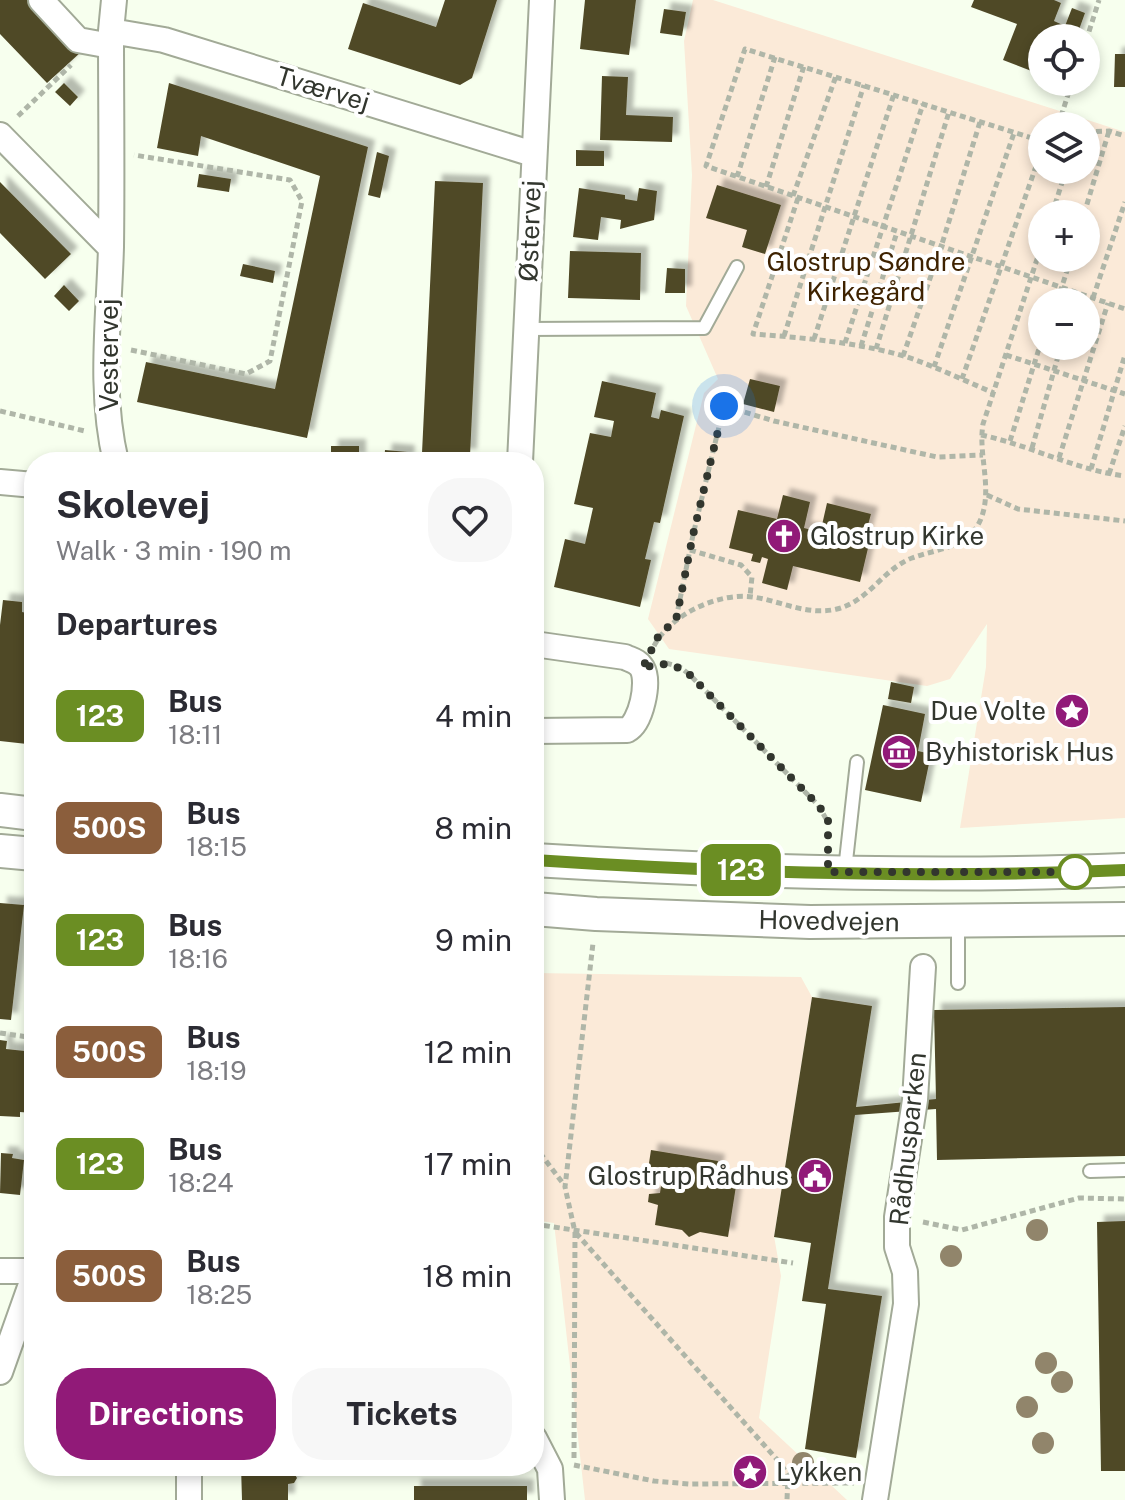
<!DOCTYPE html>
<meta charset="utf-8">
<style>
body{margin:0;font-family:"Public Sans",sans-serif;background:#f7f7f7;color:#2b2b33;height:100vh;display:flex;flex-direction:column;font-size:30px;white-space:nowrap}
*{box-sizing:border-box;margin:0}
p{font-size:26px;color:#7c7c81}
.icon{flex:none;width:44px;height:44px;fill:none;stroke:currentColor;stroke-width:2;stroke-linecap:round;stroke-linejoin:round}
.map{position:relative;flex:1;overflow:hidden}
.drawer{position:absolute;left:24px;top:452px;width:520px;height:1024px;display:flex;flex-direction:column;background:#fff;border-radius:32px;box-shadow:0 4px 12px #0003}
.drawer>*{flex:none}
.badge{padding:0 16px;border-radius:12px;font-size:28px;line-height:52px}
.buttons{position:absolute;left:1028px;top:24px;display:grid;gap:16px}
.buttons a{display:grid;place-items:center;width:72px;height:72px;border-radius:50%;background:#fff;box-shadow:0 4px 12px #0003;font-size:40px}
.you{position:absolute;width:40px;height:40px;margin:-20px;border:6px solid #fff;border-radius:50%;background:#1a73e8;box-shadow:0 0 0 12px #1a73e833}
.map>.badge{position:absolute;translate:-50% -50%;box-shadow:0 0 0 4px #fff}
h2{padding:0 32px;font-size:30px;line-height:72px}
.round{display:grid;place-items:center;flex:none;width:84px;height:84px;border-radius:32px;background:#f7f7f7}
.overview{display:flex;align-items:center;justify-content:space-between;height:136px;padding:0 32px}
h1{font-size:38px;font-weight:700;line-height:60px}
.cta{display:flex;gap:16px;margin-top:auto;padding:16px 32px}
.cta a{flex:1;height:92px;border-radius:32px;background:#911a78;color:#fff;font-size:32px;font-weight:700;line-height:92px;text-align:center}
.cta a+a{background:#f7f7f7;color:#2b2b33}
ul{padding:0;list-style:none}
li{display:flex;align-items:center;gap:24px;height:112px;padding:0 32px}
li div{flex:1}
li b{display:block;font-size:30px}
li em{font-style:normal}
li .badge{min-width:88px;font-weight:700;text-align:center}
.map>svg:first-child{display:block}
.green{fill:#fbead8;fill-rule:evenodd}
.building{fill:#504928;filter:url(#shadow)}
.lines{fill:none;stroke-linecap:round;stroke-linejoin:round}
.lane-casing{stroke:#a2aa97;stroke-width:16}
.street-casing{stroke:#a2aa97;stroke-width:28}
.secondary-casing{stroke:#a2aa97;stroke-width:36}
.path{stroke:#afb6a8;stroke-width:5;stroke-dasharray:6 4;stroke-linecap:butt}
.lane{stroke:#fff;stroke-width:12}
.street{stroke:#fff;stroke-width:24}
.secondary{stroke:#fff;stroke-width:32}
.tree{fill:#91856b}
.line-casing{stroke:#fff;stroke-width:18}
.line{stroke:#6b8e23;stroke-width:12}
.walk{stroke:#32362e;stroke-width:8;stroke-dasharray:0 14.4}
.stop-dot{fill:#fff;stroke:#6b8e23;stroke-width:4}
.labels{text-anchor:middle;stroke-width:8;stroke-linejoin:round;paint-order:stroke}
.street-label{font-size:26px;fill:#32362e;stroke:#fff}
.park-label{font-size:26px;fill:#3e2200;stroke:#fff}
.poi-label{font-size:26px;fill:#32362e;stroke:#fff;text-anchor:start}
</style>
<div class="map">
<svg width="1125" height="1500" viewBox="0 0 1125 1500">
<defs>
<filter id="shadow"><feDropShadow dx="7" dy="-7" stdDeviation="2" flood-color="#0004"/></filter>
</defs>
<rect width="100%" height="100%" fill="#f7ffee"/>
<!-- green -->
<path class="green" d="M693 0H713L1125 132V818L960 828 986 667 987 624 950 679 927 686 669 649 648 619 704 393 718 379 686 306 692 175 684 41ZM1042 126H1086V170H1042ZM1042 214H1086V258H1042ZM1042 302H1086V346H1042Z
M534 973 801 977 812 997 774 1236 781 1276 759 1418 847 1500H585L554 1223 534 1220Z"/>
<!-- building -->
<path class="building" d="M0 0H32L81 52 47 83 0 34Z
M445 0H497L472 78 460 85 348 49 363 3 436 27Z
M585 0H636L629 55 580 49Z
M974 0H1054L1061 3 1054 21 1065 26 1072 8 1085 13 1076 38H1042V52L1034 72 1003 60 1017 24 971 7Z
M664 9 686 12 682 36 660 33Z
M1115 54H1125V87H1114Z
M602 76 628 77 626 115 673 117 672 142 600 140Z
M64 83 78 97 70 106 55 92Z
M169 83 368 147 307 438 137 402 146 362 275 389 320 176 201 136 198 156 157 148Z
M576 150 604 151V166H576Z
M377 152 389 156 380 198 368 195Z
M199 174 231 179 229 192 197 187Z
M435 181 483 183 470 456 422 453Z
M0 182 71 254 45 279 0 233Z
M717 185 781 205 765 254 742 247 747 230 706 218Z
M579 188 625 195V199L637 201 639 188 657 191 654 220 620 229 621 220 601 217 598 240 573 237Z
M570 251 641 253 640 300 568 298Z
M243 264 275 271 273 283 240 276Z
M667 268 685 269V293H665Z
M64 285 79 301 69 311 54 296Z
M750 379 780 386 774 412 743 404Z
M602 381 656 393 651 417 659 419 661 410 684 416 660 523 654 522 645 559 651 560 640 607 554 587 565 539 585 544 593 508 574 504 590 433 611 437 614 421 594 417Z
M331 446H359V461L331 458Z
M385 450 408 452 407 462H384Z
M783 495 810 502 804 528 869 544 860 582 793 566 787 590 762 583 768 559 762 557 760 563 751 561 753 554 729 548 738 510 777 519Z
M827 503 871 514 865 536 822 525Z
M32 556H34V735L29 734 27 744 0 741V625L3 600 22 602V612L27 613Z
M891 682 914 687 911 703 888 699Z
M883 705 925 714 918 751 931 754 921 802 865 790Z
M0 903 24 905 11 1020 0 1019Z
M812 997 872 1006 856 1107 936 1099 934 1010 1125 1007V1156L937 1160 936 1109 855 1115 828 1289 882 1296 856 1458 805 1449 826 1304 802 1301 811 1243 774 1237Z
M0 1040 7 1041 6 1049 34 1052V1113L20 1112V1117L0 1116Z
M651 1150 718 1161 714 1182 736 1186 728 1237 700 1232 689 1237 682 1230 655 1225 658 1205 648 1202 649 1194 660 1193 662 1179 647 1176Z
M1 1153 13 1154 12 1158 24 1160 20 1195 0 1193Z
M1125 1221V1471H1101L1097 1222Z
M241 1466H288V1471L294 1473 297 1478 294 1483 288 1484V1500H242Z
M414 1486H527V1500H414Z"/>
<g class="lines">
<!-- lane casing -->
<g class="lane-casing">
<path id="lane" d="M526 329 704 328 737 267
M845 870 857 762
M958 983V922
M1090 1171 1125 1170"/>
</g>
<!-- street casing -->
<g class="street-casing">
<path id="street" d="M41 0 78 40 111 46
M114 0 111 31C111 103 112 175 111 247 109 319 99 391 116 462
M111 31 164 40 533 154
M0 135 111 248
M520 462 542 0
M0 482 34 485
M534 644 625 657C631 660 638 661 642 668 650 682 641 723 627 730L534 731
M0 1271H34
M0 1372 34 1276
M534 1438 550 1469 552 1500
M189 1466V1500
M875 1500 906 1304 905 1272 897 1247V1217L915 1100 923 967"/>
</g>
<!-- secondary casing -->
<g class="secondary-casing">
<path id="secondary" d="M0 810 34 814
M0 851 34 854
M534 860C731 872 928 878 1125 870
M534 909 596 914 810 922 1125 919"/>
</g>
<!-- path -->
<path class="path" d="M1086 41 1099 0
M18 116 71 65
M1058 126 1072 82
M1086 132 1109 131 1125 136
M1042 141 745 49 706 166 1125 309
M737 177 775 57
M766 187 804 66
M793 196 836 76
M798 198 753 334C805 338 857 342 907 357 937 367 965 381 994 393
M1052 214 1066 170
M1084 214 1109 131
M1093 298 1125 202
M1057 302 1071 258
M1075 302 1078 293
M784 336 864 85
M814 339 894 94
M845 343 923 104
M861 346 897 232
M876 349 949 112
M131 350 246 374 270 361 302 201 290 180 134 155
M1006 355 1125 394
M903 356 941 247 980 122
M934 367 1014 133
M962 379 1042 149
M0 411 85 431
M981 435C1030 445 1075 470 1125 476
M1010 441 1042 339
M1032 448 1061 346
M1059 458 1108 303
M1091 469 1125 355
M1109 474 1125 426
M987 495 1018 509 1125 521
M690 550 741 565 752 577 750 596
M676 619 693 535 724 406 774 421 937 457 983 455
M654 646C670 615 718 592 753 597 781 601 807 616 837 609 869 601 883 569 912 558 939 548 971 548 982 516 992 486 978 454 983 424L1042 244
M666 663 680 667 690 675 818 805 828 822
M0 1033 28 1037 34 975
M534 1145 565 1186
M923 1222 962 1230 1079 1198 1125 1199
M534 1224 793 1263
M576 1233 780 1463 788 1475 787 1500
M574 1458 575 1232 565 1187 593 943
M574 1465 654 1481 689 1484 854 1483"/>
<!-- lane -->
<use href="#lane" class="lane"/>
<!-- street -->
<use href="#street" class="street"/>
<!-- secondary -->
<use href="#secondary" class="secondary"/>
</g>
<!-- trees -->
<g class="tree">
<circle cx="1037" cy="1230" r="11"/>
<circle cx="951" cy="1256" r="11"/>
<circle cx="1046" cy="1363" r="11"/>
<circle cx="1062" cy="1382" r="11"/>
<circle cx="1027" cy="1407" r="11"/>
<circle cx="1043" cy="1443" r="11"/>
<circle cx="803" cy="1463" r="11"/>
</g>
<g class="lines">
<!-- line casing -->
<g class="line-casing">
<path id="line" d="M534 860C730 873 928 879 1125 870"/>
</g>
<!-- line -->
<use href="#line" class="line"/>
<!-- walk -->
<path class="walk" d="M724 406 693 535 676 620 659 635 642 669C662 661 673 663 690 675L818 805 828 819V872H1075"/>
</g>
<!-- icons -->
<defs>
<g id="church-disc" transform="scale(1.8)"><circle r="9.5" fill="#911a78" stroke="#fff"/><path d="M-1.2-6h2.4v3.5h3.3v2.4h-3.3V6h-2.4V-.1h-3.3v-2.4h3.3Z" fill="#fff"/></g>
<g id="sight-disc" transform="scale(1.8)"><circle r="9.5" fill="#911a78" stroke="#fff"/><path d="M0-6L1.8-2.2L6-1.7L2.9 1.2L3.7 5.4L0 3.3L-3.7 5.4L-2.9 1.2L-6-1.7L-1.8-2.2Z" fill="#fff"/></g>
<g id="museum-disc" transform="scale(1.8)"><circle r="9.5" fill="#911a78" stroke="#fff"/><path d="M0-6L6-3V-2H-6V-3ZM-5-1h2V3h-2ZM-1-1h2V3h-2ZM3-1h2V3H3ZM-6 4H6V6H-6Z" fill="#fff"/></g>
<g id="civic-disc" transform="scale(1.8)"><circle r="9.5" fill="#911a78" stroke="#fff"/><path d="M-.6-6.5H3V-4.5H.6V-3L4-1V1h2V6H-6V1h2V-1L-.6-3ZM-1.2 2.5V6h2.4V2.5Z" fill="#fff"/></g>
</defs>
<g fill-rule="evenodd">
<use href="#church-disc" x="784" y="536"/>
<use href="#sight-disc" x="1072" y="711"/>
<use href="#museum-disc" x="899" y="752"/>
<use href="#civic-disc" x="815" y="1176"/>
<use href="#sight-disc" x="750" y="1472"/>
</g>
<!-- markers -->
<circle class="stop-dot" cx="1075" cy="872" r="16"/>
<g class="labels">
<!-- street labels -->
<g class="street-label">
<text transform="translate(323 89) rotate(17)" y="9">Tværvej</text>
<text transform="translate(530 231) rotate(-88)" y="9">Østervej</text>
<text transform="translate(109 355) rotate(-90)" y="9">Vestervej</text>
<text transform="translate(829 921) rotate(1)" y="9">Hovedvejen</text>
<text transform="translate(908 1139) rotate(-84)" y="9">Rådhusparken</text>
</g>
<!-- park labels -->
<g class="park-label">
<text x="866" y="271">Glostrup Søndre<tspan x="866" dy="30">Kirkegård</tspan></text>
</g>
<!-- poi labels -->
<g class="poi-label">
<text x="810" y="545">Glostrup Kirke</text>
<text x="1046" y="720" text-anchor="end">Due Volte</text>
<text x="925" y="761">Byhistorisk Hus</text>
<text x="789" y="1185" text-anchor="end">Glostrup Rådhus</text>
<text x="776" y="1481">Lykken</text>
</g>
</g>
</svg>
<div class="buttons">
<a><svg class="icon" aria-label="locate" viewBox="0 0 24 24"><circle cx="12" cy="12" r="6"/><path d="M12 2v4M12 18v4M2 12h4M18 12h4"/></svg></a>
<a><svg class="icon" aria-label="layers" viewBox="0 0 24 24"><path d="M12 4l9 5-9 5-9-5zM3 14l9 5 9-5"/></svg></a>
<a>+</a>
<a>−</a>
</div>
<div class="you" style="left:724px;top:406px"></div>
<b class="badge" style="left:741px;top:870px;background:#6b8e23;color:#fff">123</b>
<section class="drawer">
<div class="overview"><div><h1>Skolevej</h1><p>Walk · 3 min · 190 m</p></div><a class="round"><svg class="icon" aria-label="heart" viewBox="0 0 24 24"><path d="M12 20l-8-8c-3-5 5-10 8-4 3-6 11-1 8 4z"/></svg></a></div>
<h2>Departures</h2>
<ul>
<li><span class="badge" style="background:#6b8e23;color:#fff">123</span><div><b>Bus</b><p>18:11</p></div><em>4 min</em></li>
<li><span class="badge" style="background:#8b5e3c;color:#fff">500S</span><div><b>Bus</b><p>18:15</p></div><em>8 min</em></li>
<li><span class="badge" style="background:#6b8e23;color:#fff">123</span><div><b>Bus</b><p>18:16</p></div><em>9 min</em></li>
<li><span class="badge" style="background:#8b5e3c;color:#fff">500S</span><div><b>Bus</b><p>18:19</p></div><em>12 min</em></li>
<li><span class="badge" style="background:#6b8e23;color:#fff">123</span><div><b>Bus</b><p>18:24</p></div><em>17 min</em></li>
<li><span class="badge" style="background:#8b5e3c;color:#fff">500S</span><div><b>Bus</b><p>18:25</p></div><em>18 min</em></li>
</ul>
<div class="cta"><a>Directions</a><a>Tickets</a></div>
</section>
</div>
